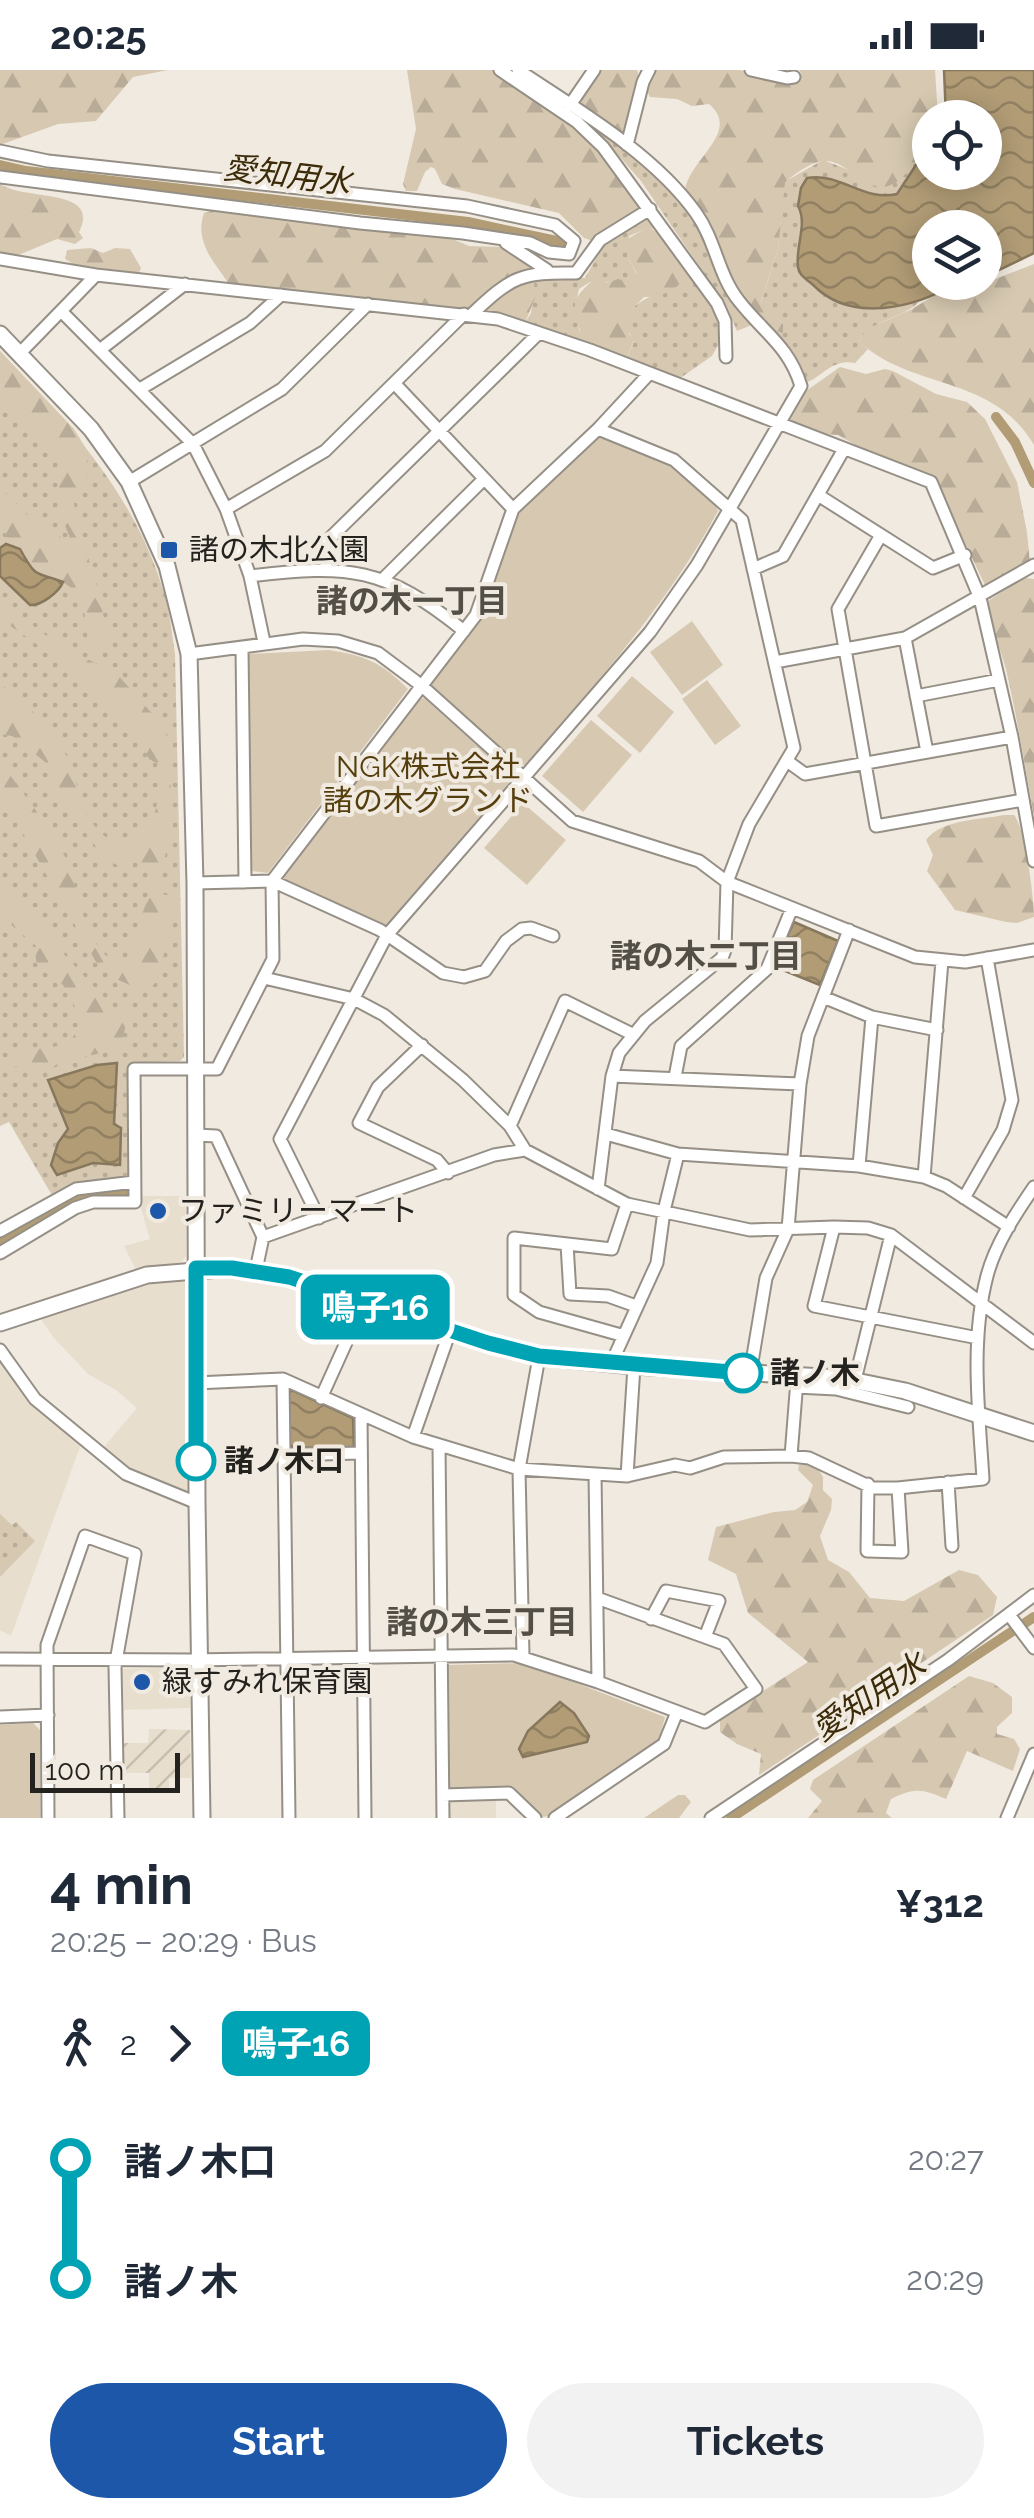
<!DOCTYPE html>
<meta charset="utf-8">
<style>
body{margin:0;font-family:Raleway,"Noto Sans JP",sans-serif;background:#f2f2f3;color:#1f2937;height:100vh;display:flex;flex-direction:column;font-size:38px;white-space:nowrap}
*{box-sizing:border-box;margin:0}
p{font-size:32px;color:#747a83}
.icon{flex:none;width:55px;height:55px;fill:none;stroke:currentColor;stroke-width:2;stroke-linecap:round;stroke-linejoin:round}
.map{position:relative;height:1748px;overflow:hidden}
.side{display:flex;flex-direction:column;background:#fff;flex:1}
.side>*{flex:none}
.badge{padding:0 20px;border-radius:15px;font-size:35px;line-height:65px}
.fabs{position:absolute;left:912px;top:30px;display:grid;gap:20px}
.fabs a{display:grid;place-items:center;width:90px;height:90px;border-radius:50%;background:#fff;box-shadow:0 5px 25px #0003;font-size:50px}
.scale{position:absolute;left:30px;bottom:25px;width:150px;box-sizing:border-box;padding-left:10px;border:5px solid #24221e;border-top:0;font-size:28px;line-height:35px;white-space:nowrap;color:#24221e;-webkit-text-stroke:8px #f0eae0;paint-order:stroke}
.map>.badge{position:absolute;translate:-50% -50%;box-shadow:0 0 0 5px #fff}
.legs{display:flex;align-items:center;gap:15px;height:110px;padding:0 50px;font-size:32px}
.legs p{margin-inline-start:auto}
.overview{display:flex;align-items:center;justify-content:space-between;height:170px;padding:0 50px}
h1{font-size:55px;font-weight:700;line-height:75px}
.cta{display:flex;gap:20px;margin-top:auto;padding:20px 50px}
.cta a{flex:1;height:115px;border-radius:60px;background:#1c57a9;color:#fff;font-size:40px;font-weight:700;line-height:115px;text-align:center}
.cta a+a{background:#f2f2f3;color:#1f2937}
ul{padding:0 50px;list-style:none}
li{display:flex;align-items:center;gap:35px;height:120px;font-size:38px}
li i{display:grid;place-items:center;width:15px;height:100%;margin:0 12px;background:currentColor}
li i::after{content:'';width:25px;height:25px;margin:-12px;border:8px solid;border-radius:50%;background:#fff}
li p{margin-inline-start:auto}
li:first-child i{background:linear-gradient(#0000 50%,currentColor 0)}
li:last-child i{background:linear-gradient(currentColor 50%,#0000 0)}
.status{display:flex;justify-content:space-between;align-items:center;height:70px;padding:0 50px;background:#fff;direction:ltr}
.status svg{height:28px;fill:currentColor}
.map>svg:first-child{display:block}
.built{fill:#e8decd}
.industrial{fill:url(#industrial-furrows)}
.grass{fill:url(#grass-dots)}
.forest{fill:url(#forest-firs)}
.park{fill:#d7c9b1}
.water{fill:url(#water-waves);stroke:#87775c;stroke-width:2.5}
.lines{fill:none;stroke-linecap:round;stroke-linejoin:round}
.canal{stroke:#b19c76;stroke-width:10}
.river{stroke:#b19c76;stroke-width:18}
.street-casing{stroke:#958f86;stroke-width:15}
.secondary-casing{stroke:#958f86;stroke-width:19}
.street{stroke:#fff;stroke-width:11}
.secondary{stroke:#fff;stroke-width:15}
.line-1-casing{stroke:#fff;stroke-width:22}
.line-1{stroke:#00a3b4;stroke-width:15}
.poi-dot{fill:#1c57a9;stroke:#f0eae0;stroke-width:4}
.stop-1-dot{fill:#fff;stroke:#00a3b4;stroke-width:5}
.labels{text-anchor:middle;stroke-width:8;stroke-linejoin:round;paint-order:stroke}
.poi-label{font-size:30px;fill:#24221e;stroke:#f0eae0;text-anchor:start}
.park-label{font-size:30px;fill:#553e0d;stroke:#f0eae0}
.stop-label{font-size:30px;font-weight:bold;fill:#24221e;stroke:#f0eae0;text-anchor:start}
.water-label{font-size:32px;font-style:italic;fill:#3b2b09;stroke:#f0eae0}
.neighbourhood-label{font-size:32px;font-weight:bold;fill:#534e46;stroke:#f0eae0}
</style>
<div class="status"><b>20:25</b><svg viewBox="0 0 49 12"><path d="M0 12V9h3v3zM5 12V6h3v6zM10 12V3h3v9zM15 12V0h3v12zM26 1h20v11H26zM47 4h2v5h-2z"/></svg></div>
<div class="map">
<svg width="1034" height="1748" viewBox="0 0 1034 1748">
<defs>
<pattern id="industrial-furrows" width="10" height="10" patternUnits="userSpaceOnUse" patternTransform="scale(2.5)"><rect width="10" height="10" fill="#e8decd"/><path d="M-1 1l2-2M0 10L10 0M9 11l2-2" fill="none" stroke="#c7beb0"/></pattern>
<pattern id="grass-dots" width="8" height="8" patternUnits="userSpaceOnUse" patternTransform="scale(2.5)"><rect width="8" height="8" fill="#d7c9b1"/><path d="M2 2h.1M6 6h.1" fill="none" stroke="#b8ac98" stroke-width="1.8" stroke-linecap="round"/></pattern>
<pattern id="forest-firs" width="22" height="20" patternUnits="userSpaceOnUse" patternTransform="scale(2.5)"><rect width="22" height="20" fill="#d7c9b1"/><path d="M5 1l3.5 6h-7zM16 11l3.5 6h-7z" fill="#b8ac98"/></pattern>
<pattern id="water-waves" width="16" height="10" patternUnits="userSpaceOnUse" patternTransform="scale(2.5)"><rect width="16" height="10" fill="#b19c76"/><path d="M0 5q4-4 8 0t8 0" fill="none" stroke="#907f60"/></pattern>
</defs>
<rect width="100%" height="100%" fill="#f0eae0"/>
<!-- built -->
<path class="built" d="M143 1126H182L186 1130V1186L181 1192 136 1200 124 1176 150 1169 140 1135Z
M178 1207 185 1213 187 1421 184 1424 126 1401 102 1379 137 1338 116 1320 88 1304 53 1267 39 1246 155 1209Z
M0 1287 81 1374 11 1566 0 1560Z
M164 1598 165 1621H190V1638L119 1640V1603L122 1599Z
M496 1726V1748H447L449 1729Z"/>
<!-- industrial -->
<path class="industrial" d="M149 1659 190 1660 191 1708H169V1722H149V1703H121L120 1673H148Z"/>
<!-- grass -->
<path class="grass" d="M570 38 655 103 692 143 754 254 737 261 727 237 641 111 605 70Z
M823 90 889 115 915 92 916 95C911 103 904 119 896 124 881 134 851 118 839 110L802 124 798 130C805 151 797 170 798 192 800 220 848 241 873 240 888 239 904 233 919 232 901 249 873 249 859 271L868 279 855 293C832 288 824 306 805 313L772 260 783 254 761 233 778 179 784 112Z
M647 147 671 175 655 159 648 158 629 166 628 188 637 204 631 213 590 212 579 219C573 242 580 252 580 273L525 253 531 243 534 210 552 206 585 208 606 171Z
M688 201 713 237 722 268 712 286 676 311 626 290 634 271C607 234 659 226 678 214 683 211 684 206 688 201Z
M0 281C69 355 135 424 164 523 170 543 172 564 175 584L184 987 180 991 129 993 130 1104 126 1108 79 1114 53 1127 9 1052 0 1056Z
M0 1444 12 1455 16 1452 35 1471 0 1507Z"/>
<!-- forest -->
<path class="forest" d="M0 0H168L133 7 96 51 58 54 0 75Z
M407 0H493L576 57 601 81 642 140 593 171 584 168 559 143 455 119 442 114 435 99 431 97 425 102 417 121H406L403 114 416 59Z
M598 0H637L640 9 626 69 577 36 578 28Z
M654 0H739L795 9 801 3 799 0H935L938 47 930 48V60L914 84 915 92C877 147 859 94 827 91 813 90 795 104 785 112L778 179 761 232 783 254V263L772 260 737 221 726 200 715 165 685 120C689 89 742 62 709 34L692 36 677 29 650 27 647 21Z
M0 114C24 131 102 117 79 162L83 168 75 174 57 169 16 186 0 184Z
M218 139 403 161 453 169 469 176 501 177 541 200 471 241 229 214C214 192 194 171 204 143Z
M648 157C667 166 683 187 688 206 674 220 664 227 644 227L630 241 629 264 634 270 626 290 575 268 580 260C568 231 577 225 596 207L607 213 618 209 631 212 637 203 628 188 624 171Z
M91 178 103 183 115 178 130 179 141 198 139 203 75 195 65 189 67 180Z
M1034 194V375C993 304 909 320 859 271L867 259 912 239 955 213H985Z
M534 210 535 228 525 253 477 242 511 214Z
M0 281 74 359 88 382 87 412 74 432 76 448 97 516 111 581 89 576 82 526 59 509H44L31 498 20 479C0 470 0 442 0 417L34 452 50 459 64 470 70 467C64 455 60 442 59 429 57 415 64 403 57 390 46 366 17 353 0 334Z
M840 297 866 304 885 299 893 301 936 324 967 332 985 349 1017 412 1027 462 1030 493 992 516 985 515 934 409 866 381 838 365 822 364 789 352 803 323Z
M1025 508 1034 509V746C1025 697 1017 647 1006 599 1000 577 989 553 986 532Z
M0 526 29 553 62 577 116 603 166 659 173 745 161 807 162 824 181 828 155 913 145 922 112 907 96 892 0 723V690C21 723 48 752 65 787 81 822 80 866 112 891L127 888 155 807 132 789 117 795 105 789 51 716 45 692 12 666 0 664V613C24 632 49 654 64 681 80 710 76 740 103 765 112 773 122 775 132 770 161 754 159 724 158 694L149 689 136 661 125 649 85 617 55 587 2 550Z
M1004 745H1014C1025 758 1034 827 1034 847L1017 853 1006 852 955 840 927 801 933 785 926 770C942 749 980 750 1004 745Z
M0 815 56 865 62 882 107 931 109 938 128 943 121 978 59 993 39 1006 24 994 4 1000 8 985C29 977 48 980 69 973L82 953C76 942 71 924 62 914 47 898 33 906 36 876L0 845Z
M805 1394 817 1397 823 1407V1420L832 1429 831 1440 820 1466 828 1490 849 1502 870 1528 904 1531 959 1500 978 1505 997 1527 993 1545 905 1604 891 1601 884 1622 759 1705 761 1684 737 1674 720 1662V1649L808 1592 748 1543 736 1504 708 1490 716 1457 774 1442 795 1440 807 1432 813 1415 798 1400 799 1395Z
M969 1606 993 1613 1012 1627V1643L997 1657V1664L1014 1669 1020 1679 1013 1701 967 1681 946 1729C923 1719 915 1717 891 1729L886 1743 892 1748H808L822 1731 810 1719 813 1710Z
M678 1725H685L691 1732 679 1748H644Z"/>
<!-- park -->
<path class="park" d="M601 366C638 380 704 399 718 441 667 536 595 614 525 695H519L431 618V612L481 547 519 440 592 368Z
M692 551 723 595 682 625 650 582Z
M329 580C366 586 381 592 408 619L268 803 251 801 247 584Z
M632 606 674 642 640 683 597 646Z
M707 610 741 656 715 675 682 629Z
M424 628 510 705 511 710 386 855 380 856 285 813 283 807 419 629Z
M591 650 632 685 583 742 542 706Z
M523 733 566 770 527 815 484 778Z
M524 1593 665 1647 659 1670 549 1746 541 1747 513 1716 449 1720V1595Z
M33 1653 40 1660V1748H0V1655Z"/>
<!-- water -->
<path class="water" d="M944 0H1034V183L997 201 985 199V158H930V212L957 213C914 238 852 254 813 215 807 209 799 206 798 197 795 177 808 154 798 136L801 118 807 108C840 102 864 132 897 124L916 95 927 89 930 72V102H985V48L946 47Z
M6 474 20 479C37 510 35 501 63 512 59 522 41 536 30 535L0 506V478Z
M794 852 838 871 820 915 773 896Z
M117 993 114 1054 121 1058 120 1095 93 1093 57 1105 51 1095 58 1073 68 1059 48 1010 97 995Z
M292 1320 353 1348 354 1377 293 1378 289 1374V1323Z
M560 1632 574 1643 589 1666 587 1672 523 1687 519 1679 528 1661Z"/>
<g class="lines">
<!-- canal -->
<path class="canal" d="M0 95 26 101 468 152 566 173
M996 347 1015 372 1034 413
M731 1748 1034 1547"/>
<!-- river -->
<path class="river" d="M0 1172 79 1127 126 1122"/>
<!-- street casing -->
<g class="street-casing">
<path id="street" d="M500 0 577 52 603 77 717 233 725 251 726 287
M751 0 787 8 794 7
M570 35 594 0
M627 75 643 12 649 0
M0 81 48 91 467 136 555 155 574 171 569 184 549 182 530 173 463 163 360 153 0 107
M506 173 547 200
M0 189 96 205 498 249 590 280 931 412 980 528 1012 667 1034 791
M62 242 193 374 226 439 250 506 264 572
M471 245C512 206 521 202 576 203L600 170 650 139
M101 279 185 214
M19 284 96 205
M395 314 513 439
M140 319 250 253 281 225
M129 412 282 319 368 234
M818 425 933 498 965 485
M226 439 325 381 464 244
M881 465 838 539 876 756 1023 730
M326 499 327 471 539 263
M753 499 783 486 844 379
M250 506C349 494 385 497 464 561
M384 508 483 410
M905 568 927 682
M242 579 245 812
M189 584 303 569 338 571 378 583 422 616 572 751 699 791 727 812 915 887 965 892 1034 880
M775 592 905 568 1034 495
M916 626 999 610
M787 691 805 704 1012 667
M195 813 272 811 380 860 443 903 464 907 485 901 506 871 522 859 531 858 553 866
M264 908 354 929 384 945 463 1010 510 1056 525 1080 627 1134 750 1160 834 1157 868 1158 891 1165 1034 1273
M823 927 872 947 937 960
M422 975 378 1017 359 1053 437 1090 448 1103
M612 1006 800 1014
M675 1007 681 976 767 899 792 838
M510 1056 565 931 632 964
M606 1064 678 1084 859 1096 924 1107 946 1116 1009 1157
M196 1065 216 1066 263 1167 256 1200
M859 1096 872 947
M924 1107 942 891
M598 1119 612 1006 619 983 645 951 722 888 725 880 727 812 749 754 794 678 742 450 674 390 598 359
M964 1128 1003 1060 1012 1030 987 888
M319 1148 280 1069 387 865 650 562 697 495 801 316C789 276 763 262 739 231 718 205 716 171 696 143 654 84 577 39 518 0
M834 1157 814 1236 978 1268
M0 1161 76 1119 134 1112
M263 1167 494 1085 525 1080
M567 1174 570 1224 608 1226 636 1236
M0 1183 75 1138 93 1132H135L134 999H217L273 889 272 811 476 545 513 439 598 359 648 305
M621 1265 539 1242 514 1225V1168L612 1179 627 1134
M0 1280 35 1329 126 1404 197 1433
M611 1294 657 1193 664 1141 678 1084
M750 1304 766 1208 788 1159 800 1014 808 966 849 860
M283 1309 289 1748
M855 1310 891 1165
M196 1313 283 1309 413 1367 519 1399 627 1406 675 1395 690 1398 724 1387 791 1386 809 1388 873 1418H898L983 1409C979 1343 970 1271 987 1206 995 1175 1016 1143 1034 1117
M796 1317 836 1319 908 1337
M321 1328 364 1233
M361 1345 365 1748
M413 1367 450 1261
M439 1376 443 1748
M283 1385 360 1383
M791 1386 797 1310
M627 1406 634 1296
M948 1412 952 1476
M868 1414 867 1481 902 1482 898 1418
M597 1528 724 1574 756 1619 705 1652 598 1612
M1010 1546 1034 1578
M651 1549 666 1521 719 1531 705 1567
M523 1586 519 1399 539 1287
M0 1589 189 1590 514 1585 598 1612 595 1404
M0 1647 48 1645
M443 1725 509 1723 535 1748
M48 1748 47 1575 85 1466 135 1484 115 1597 118 1748
M555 1748 664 1674 677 1642
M711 1748 948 1590 1034 1525
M1007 1748 1034 1684"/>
</g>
<!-- secondary casing -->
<g class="secondary-casing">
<path id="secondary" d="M0 264 91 359 129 412 167 496 189 584 195 813 197 1433 202 1748
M0 1253 147 1205 232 1198 289 1207 488 1273 539 1287 634 1296 841 1308 905 1321 1034 1363"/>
</g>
<!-- street -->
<use href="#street" class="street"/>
<!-- secondary -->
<use href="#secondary" class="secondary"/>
</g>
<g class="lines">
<!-- line-1 casing -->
<g class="line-1-casing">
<path id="line-1" d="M196 1391V1198H232L289 1207 488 1273 539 1286 743 1303"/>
</g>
<!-- line-1 -->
<use href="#line-1" class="line-1"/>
</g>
<!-- markers -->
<g class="poi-dot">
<rect x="159" y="470" width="20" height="20" rx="5"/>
<circle cx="158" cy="1141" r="10"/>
<circle cx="142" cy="1612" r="10"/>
</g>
<g class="stop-1-dot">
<circle cx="743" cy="1303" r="18"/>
<circle cx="196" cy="1391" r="18"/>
</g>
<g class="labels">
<!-- poi labels -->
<g class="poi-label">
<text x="189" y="490">諸の木北公園</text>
<text x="178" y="1151">ファミリーマート</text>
<text x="162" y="1622">緑すみれ保育園</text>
</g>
<!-- park labels -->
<g class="park-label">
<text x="428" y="707">NGK株式会社<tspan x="428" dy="34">諸の木グランド</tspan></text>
</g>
<!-- stop labels -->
<g class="stop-label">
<text x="770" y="1313">諸ノ木</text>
<text x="224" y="1401">諸ノ木口</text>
</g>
<!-- water labels -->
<g class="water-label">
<text transform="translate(287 105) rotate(7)" y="11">愛知用水</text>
<text transform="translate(869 1627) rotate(-34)" y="11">愛知用水</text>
</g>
<!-- neighbourhood labels -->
<g class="neighbourhood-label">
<text x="412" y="542">諸の木一丁目</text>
<text x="706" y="897">諸の木二丁目</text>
<text x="482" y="1563">諸の木三丁目</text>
</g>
</g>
</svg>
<div class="fabs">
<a><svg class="icon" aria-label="locate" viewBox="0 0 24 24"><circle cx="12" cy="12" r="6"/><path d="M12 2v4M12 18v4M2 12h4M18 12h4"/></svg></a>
<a><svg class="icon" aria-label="layers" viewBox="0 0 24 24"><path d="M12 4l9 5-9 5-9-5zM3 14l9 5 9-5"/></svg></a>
</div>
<div class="scale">100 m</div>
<b class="badge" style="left:375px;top:1237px;background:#00a3b4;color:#fff">鳴子16</b>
</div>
<section class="side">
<div class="overview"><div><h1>4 min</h1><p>20:25 – 20:29 · Bus</p></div><b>¥312</b></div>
<div class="legs"><svg class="icon" aria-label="walk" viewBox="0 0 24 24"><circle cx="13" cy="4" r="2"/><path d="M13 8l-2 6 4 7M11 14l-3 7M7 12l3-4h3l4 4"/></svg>2<svg class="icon" aria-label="forward" viewBox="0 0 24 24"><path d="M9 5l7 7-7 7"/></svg><b class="badge" style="background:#00a3b4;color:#fff">鳴子16</b></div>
<ul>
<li><i style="color:#00a3b4"></i><b>諸ノ木口</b><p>20:27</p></li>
<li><i style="color:#00a3b4"></i><b>諸ノ木</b><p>20:29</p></li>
</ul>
<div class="cta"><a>Start</a><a>Tickets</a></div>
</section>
